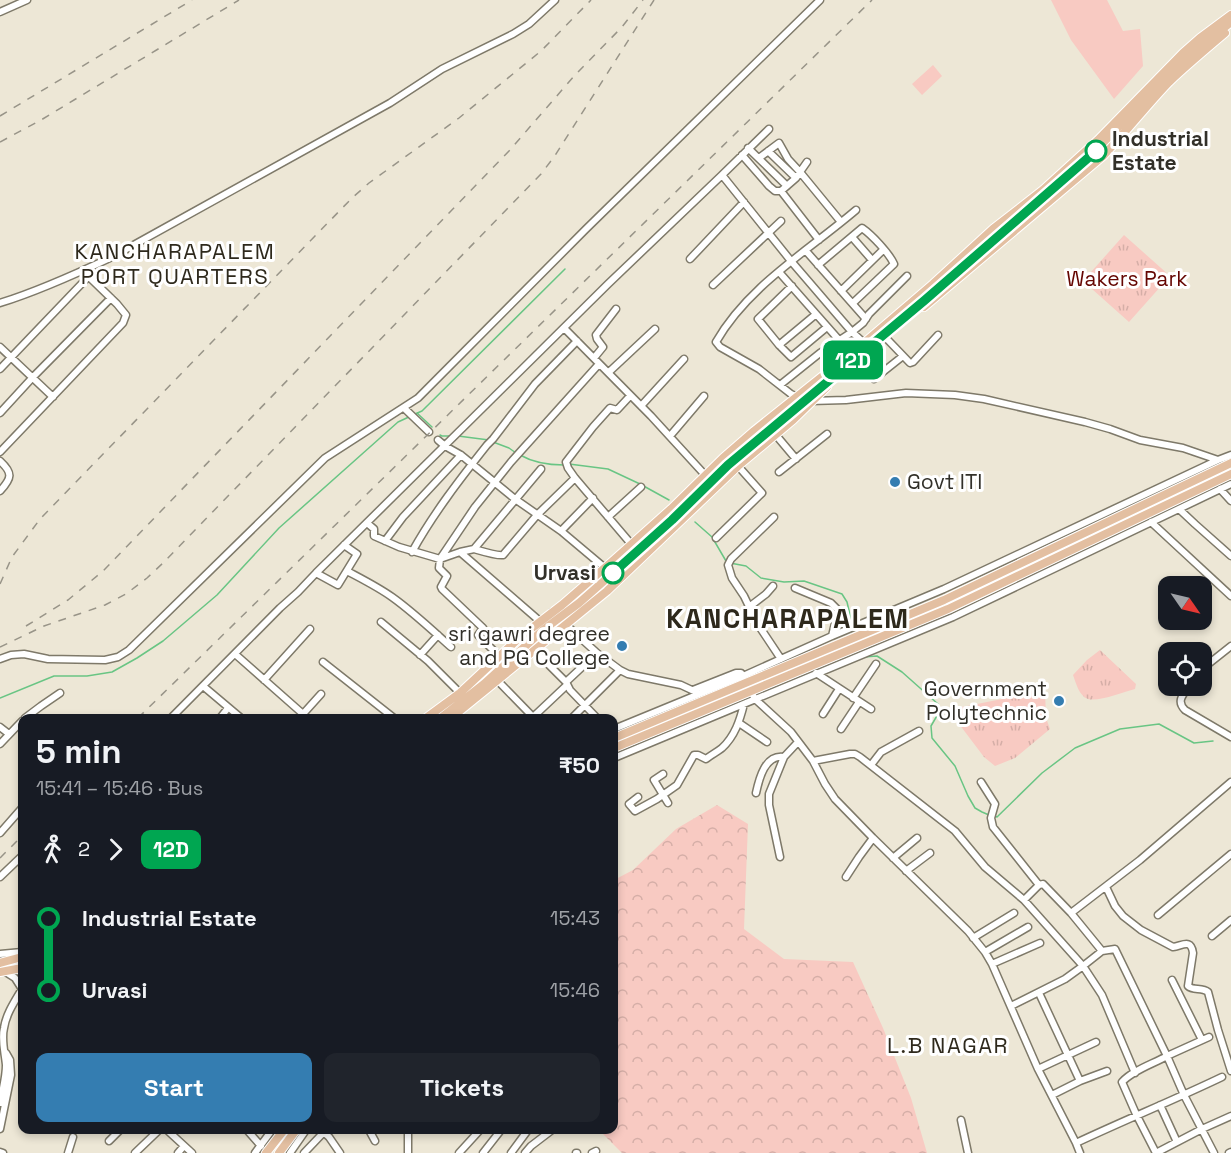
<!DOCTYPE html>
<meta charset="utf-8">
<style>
body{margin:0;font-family:"Space Grotesk",sans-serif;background:#20242c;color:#f1f3f6;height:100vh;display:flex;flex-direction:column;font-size:22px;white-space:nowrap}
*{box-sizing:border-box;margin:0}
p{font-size:20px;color:#9ea1a6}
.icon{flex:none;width:33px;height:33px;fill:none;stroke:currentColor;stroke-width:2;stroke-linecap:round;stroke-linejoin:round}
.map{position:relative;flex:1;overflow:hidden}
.sheet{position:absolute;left:18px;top:714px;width:600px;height:420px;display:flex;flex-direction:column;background:#171b24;border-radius:12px;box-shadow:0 3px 9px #0003}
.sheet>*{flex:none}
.badge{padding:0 12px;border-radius:9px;font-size:21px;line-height:39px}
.needle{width:39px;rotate:124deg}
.tools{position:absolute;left:1158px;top:576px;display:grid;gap:12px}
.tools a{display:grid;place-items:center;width:54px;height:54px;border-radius:12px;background:#171b24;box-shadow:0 3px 9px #0003;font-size:30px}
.map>.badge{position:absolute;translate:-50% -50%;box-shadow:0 0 0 3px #fff}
.legs{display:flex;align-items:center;gap:9px;height:66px;padding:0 18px;font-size:20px}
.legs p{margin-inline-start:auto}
.headline{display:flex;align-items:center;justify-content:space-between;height:102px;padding:0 18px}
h1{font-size:33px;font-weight:700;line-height:45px}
.primary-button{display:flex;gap:12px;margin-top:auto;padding:12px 18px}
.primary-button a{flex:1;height:69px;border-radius:12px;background:#347db1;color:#fff;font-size:24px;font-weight:700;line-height:69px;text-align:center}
.primary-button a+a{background:#20242c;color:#f1f3f6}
ul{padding:0 18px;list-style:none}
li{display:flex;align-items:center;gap:21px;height:72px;font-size:22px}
li i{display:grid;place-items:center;width:9px;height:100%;margin:0 8px;background:currentColor}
li i::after{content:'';width:15px;height:15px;margin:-8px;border:4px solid;border-radius:50%;background:#171b24}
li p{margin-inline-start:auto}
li:first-child i{background:linear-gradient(#0000 50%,currentColor 0)}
li:last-child i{background:linear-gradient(currentColor 50%,#0000 0)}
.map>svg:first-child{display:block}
.forest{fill:url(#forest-crowns)}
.park{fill:url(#park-tufts)}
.pitch{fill:#f8cac2}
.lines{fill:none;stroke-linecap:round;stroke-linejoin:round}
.stream{stroke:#69c584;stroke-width:1.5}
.minor-casing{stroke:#7e7969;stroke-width:9}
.major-casing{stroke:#fff;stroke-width:10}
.minor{stroke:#fff;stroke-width:6}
.major{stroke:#e3bfa1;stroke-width:8}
.rail{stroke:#989488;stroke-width:1.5;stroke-dasharray:8 8;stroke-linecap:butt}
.line-1-casing{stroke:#fff;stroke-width:14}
.line-1{stroke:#00a651;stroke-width:9}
.stop-1-dot{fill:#fff;stroke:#00a651;stroke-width:3}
.poi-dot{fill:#347db1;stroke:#fff;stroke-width:2}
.labels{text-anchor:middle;stroke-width:6;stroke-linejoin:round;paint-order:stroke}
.stop-label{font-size:21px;font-weight:bold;fill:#323029;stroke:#fff;text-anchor:start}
.park-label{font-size:21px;fill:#650602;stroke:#fff}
.poi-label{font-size:21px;fill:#323029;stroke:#fff;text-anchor:end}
.neighbourhood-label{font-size:22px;letter-spacing:1.5px;fill:#2e291c;stroke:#fff}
.district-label{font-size:27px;font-weight:bold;letter-spacing:1.5px;fill:#2e291c;stroke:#fff}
</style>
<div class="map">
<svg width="1231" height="1153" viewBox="0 0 1231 1153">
<defs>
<pattern id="forest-crowns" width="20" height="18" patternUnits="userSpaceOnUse" patternTransform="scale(1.5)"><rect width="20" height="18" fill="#f8cac2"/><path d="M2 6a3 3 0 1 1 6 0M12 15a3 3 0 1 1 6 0" fill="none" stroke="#d5aea7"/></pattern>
<pattern id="park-tufts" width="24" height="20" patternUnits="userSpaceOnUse" patternTransform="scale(1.5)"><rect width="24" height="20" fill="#f8cac2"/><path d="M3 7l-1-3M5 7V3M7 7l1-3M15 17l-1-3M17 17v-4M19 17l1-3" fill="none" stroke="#d5aea7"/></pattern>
</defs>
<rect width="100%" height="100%" fill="#ede7d6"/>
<!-- forest -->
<path class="forest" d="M717 805 748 824 744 929 784 959 853 962 883 1028 911 1098 927 1153H622L599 1130H614V880L633 870 676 829Z"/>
<!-- park -->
<path class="park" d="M1124 235 1170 276 1129 322 1083 281Z
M1100 650 1136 684 1135 689C1123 692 1099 702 1088 699 1079 696 1076 683 1073 675L1087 660Z
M1007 689 1014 690 1015 692 1045 690 1046 718 1050 729 1015 758 995 766 984 757 956 720 955 712 957 708 1002 699 1000 692Z"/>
<!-- pitch -->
<path class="pitch" d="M1051 0H1107L1123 31 1140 29 1143 66 1114 99 1071 40Z
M933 65 942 76 922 95 912 84Z"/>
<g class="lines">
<!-- stream -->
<path class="stream" d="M417 413 432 427
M415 414 422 411 565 269
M440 435 442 436H450
M458 436 489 440
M493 442 509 448 516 453
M520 455C534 463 549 465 564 465
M569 464 608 469 640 484 669 500
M695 522 712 537 726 561
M730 563 746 566 761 578 784 582 804 581 842 594 847 602 851 619
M863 657 877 656 902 672 938 704V714L931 726 932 738 955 766 968 796 975 808 982 812 989 815
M0 698 54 676H87L112 672 137 658 163 641 217 595 279 528 398 422 411 416
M994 816 997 817 1042 773 1075 748 1120 729 1159 724 1194 743 1213 741"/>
<!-- minor casing -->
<g class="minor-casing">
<path id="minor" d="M0 12 27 0
M769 129 722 175 791 261 852 332 864 343
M748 148 787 186
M768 151 796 178
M742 155 769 186 775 191H781L819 240
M759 158 779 143 788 159 800 172 807 162
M781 191 796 178 800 172 841 222
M852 237 872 260
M806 251 866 319
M690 259 744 202
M818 265 862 228C872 235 889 253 894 264L853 303
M779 272 839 340
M713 285 781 221
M792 286 758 319 779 345 791 357 827 327
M841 291 883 250
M0 303C39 291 76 274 112 257L390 103 442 69 513 34 529 24 555 0
M564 328 651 416 705 475
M886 338 910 363 913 362 938 335
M779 345 815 315
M0 347 53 397
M594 358 603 347 597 339 596 335 616 309
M0 369 89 276
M609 372 655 329
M874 379 903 356
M780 385 820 353 852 332 863 323 869 314 907 276
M630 396 617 410 610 408 593 427 566 462 568 468 575 478 632 545
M800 398 791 394 759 369 720 347 716 342C748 286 808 251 856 210
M810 401 846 400 906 393 955 395 984 399 1085 422 1110 429 1140 440 1183 448 1218 460
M641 406 684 359
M404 408 429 432
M0 413 33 377 111 298
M775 434 796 459
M670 436 704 396
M438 440 445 446 461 455 515 499 561 531 605 568
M0 452 123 323 126 315 117 304 83 271
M0 461C13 473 12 478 0 491
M779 472 827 434
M1220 489 1231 501
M1179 509 1195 524 1231 556
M608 517 641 487
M774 517 731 559 728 565 732 578 744 596 757 623 781 659
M1151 522 1231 596
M367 523 374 529V536L399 547 440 559 460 552 542 623
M561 531 593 498
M716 538 762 493 738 466
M385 541 403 517 461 455
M474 549C481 551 497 556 503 555L537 515 575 478
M412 552C433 514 460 479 487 445L493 439 535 384 577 341
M460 552 474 549 541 469
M347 571C362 579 378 587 392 597 413 612 432 630 451 647
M316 573 338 585 357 554 344 545
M795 588 831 603 837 609V615L832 636
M749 607 766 594 773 586
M552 612 597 653 620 670 628 674 681 685 696 692
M381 622 428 661 460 693
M534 650 566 682 570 690 597 718
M235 654 303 714 299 718
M420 655 438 635
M499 656 478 635 483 628 442 589 441 587 447 576 439 568 440 559 475 507 511 462 599 364
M0 659 11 655 24 654 48 659 105 660 118 657 129 650 325 458 418 398 586 229 820 0
M323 662 394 718
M1202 669 1231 646
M816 673 871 709
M264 680 310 629
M498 681 534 718
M566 682 597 653
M203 686 241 718
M1189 686C1183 695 1176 701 1185 710L1231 737
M693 690 736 673H741L755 699 791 732 813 761 825 784 835 799 873 838 968 931 985 952 992 964 1038 1069 1076 1143 1080 1153
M853 698 876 664
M303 714 321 694
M823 714 839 689
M25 718 41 706 60 693
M171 718 280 608 298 592 316 573 608 284 722 175
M220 718 228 708
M532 718 567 685
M572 718 620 670
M739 723 767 742
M0 727 9 734
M614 729 743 676 832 636 944 589 1218 460 1231 455
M841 729 859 702
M0 744 22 721
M614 758 953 617 1231 484
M813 761 850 754H855L860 757 955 831 985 867 1024 900 1083 966 1065 979 1011 1006
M871 765 881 752 919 731
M663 774 654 780 668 803
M981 782 995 804 991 818 993 827 1039 885
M756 793C759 779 765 754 784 757
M638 797 629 804 635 811 657 799 677 785 694 755H698L706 759C711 755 717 752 722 748 735 736 740 720 744 704
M0 833 22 808
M780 857 769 805V794L784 757 798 742
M893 858 917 838
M906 871 930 853
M0 877 22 856
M846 877 859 857 873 838
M1106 887 1115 906 1123 916 1141 930 1173 947C1182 946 1191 938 1193 953L1188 986C1193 991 1202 987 1208 992L1218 1030 1231 1071
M1024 900 1039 885 1043 884 1071 913 1102 951 1115 949 1167 1056 1209 1037
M1071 913 1140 860 1231 782
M1158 915 1231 854
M1212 936 1231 920
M973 938 1014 913
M1102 951 1083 966 1102 995 1135 1073
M985 952 1028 927
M0 954 22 952
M992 964 1040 943
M1172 980 1202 1040
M1039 993 1080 1081
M1038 1069 1096 1042
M1052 1095 1080 1081 1107 1071
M0 1103C2 1091 6 1078 6 1065 5 1053 1 1040 4 1028 6 1014 15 1001 22 989L15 978 4 971
M1160 1105 1177 1142
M961 1120 968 1153
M0 1129 11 1075 10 1060 6 1053
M167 1130 192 1153
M247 1130 261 1146
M321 1130 329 1137 340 1153
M369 1130 375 1141
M109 1141 120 1130
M1076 1143C1125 1120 1174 1100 1222 1077
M0 1152 3 1153
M68 1153 73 1137
M135 1153 159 1130
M178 1153 184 1146
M255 1153 272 1130
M290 1153 306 1130
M304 1153 324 1132
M408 1153V1130
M459 1153 480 1130
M483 1153 501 1130
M511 1153 528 1130
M525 1153 531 1146 552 1130
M576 1153H577
M592 1153 596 1151
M1156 1153 1136 1114 1122 1082C1133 1070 1153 1064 1167 1056L1184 1095 1214 1153
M1156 1153 1202 1129 1231 1116
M1229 1153 1231 1152"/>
</g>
<!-- major casing -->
<g class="major-casing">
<path id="major" d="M924 307 1103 156C1126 132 1146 106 1169 82 1187 65 1206 49 1225 33
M426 718 460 693 519 638 562 605 615 559 671 509 723 458 754 431 864 343 933 284 993 229 1043 190 1098 140 1183 53 1200 38 1231 15
M441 718 484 684 543 630 579 603 630 558 727 465 909 313 1096 150 1184 60 1231 22
M451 718 607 591 738 466 793 420 827 387
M614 738 944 600 1231 463
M614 748 948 609 1231 474
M0 963 22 957
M0 972 22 968
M266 1153 284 1130
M279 1153 296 1130"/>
</g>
<!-- minor -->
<use href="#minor" class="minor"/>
<!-- major -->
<use href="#major" class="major"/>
<!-- rail -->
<path class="rail" d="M0 116 192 0
M0 142 41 120 239 0
M0 584 12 557 40 519 352 198 369 183 459 118 541 51 591 0
M26 626 68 600 103 571 509 151 575 75 622 27 643 0
M0 647 44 626 105 605 126 594 147 578 163 563 541 174 554 157 654 0
M138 718 872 0
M0 858 22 836"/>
</g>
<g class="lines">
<!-- line-1 casing -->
<g class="line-1-casing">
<path id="line-1" d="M613 573 672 520 728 465 925 300 1096 151"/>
</g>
<!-- line-1 -->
<use href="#line-1" class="line-1"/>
</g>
<!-- markers -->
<g class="stop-1-dot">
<circle cx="1096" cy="151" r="10"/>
<circle cx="613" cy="573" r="10"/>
</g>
<g class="poi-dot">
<circle cx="895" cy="482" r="6"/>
<circle cx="622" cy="646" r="6"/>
<circle cx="1059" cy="701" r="6"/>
</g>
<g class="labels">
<!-- stop labels -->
<g class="stop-label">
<text x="1112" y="146">Industrial<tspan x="1112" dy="24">Estate</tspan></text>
<text x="596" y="580" text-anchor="end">Urvasi</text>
</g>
<!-- park labels -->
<g class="park-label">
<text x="1127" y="286">Wakers Park</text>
</g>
<!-- poi labels -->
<g class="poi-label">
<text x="907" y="489" text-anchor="start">Govt ITI</text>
<text x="610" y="641">sri gawri degree<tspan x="610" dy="24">and PG College</tspan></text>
<text x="1047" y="696">Government<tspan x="1047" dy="24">Polytechnic</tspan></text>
</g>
<!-- neighbourhood labels -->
<g class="neighbourhood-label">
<text x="175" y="259">KANCHARAPALEM<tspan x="175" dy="25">PORT QUARTERS</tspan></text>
<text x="948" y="1053">L.B NAGAR</text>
</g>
<!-- district labels -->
<g class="district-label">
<text x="788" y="628">KANCHARAPALEM</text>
</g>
</g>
</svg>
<div class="tools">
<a><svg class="needle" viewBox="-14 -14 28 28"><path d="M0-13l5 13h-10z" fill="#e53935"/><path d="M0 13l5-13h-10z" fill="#9ea1a6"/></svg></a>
<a><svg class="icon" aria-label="locate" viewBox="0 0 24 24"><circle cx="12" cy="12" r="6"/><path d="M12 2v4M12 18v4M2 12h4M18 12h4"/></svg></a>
</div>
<b class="badge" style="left:853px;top:360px;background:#00a651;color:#fff">12D</b>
<section class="sheet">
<div class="headline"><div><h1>5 min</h1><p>15:41 – 15:46 · Bus</p></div><b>₹50</b></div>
<div class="legs"><svg class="icon" aria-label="walk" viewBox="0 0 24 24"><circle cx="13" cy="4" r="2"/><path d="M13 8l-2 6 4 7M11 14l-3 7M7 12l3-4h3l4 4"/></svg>2<svg class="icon" aria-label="forward" viewBox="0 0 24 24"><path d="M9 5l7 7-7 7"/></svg><b class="badge" style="background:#00a651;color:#fff">12D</b></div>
<ul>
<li><i style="color:#00a651"></i><b>Industrial Estate</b><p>15:43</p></li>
<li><i style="color:#00a651"></i><b>Urvasi</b><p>15:46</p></li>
</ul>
<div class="primary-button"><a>Start</a><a>Tickets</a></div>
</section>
</div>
